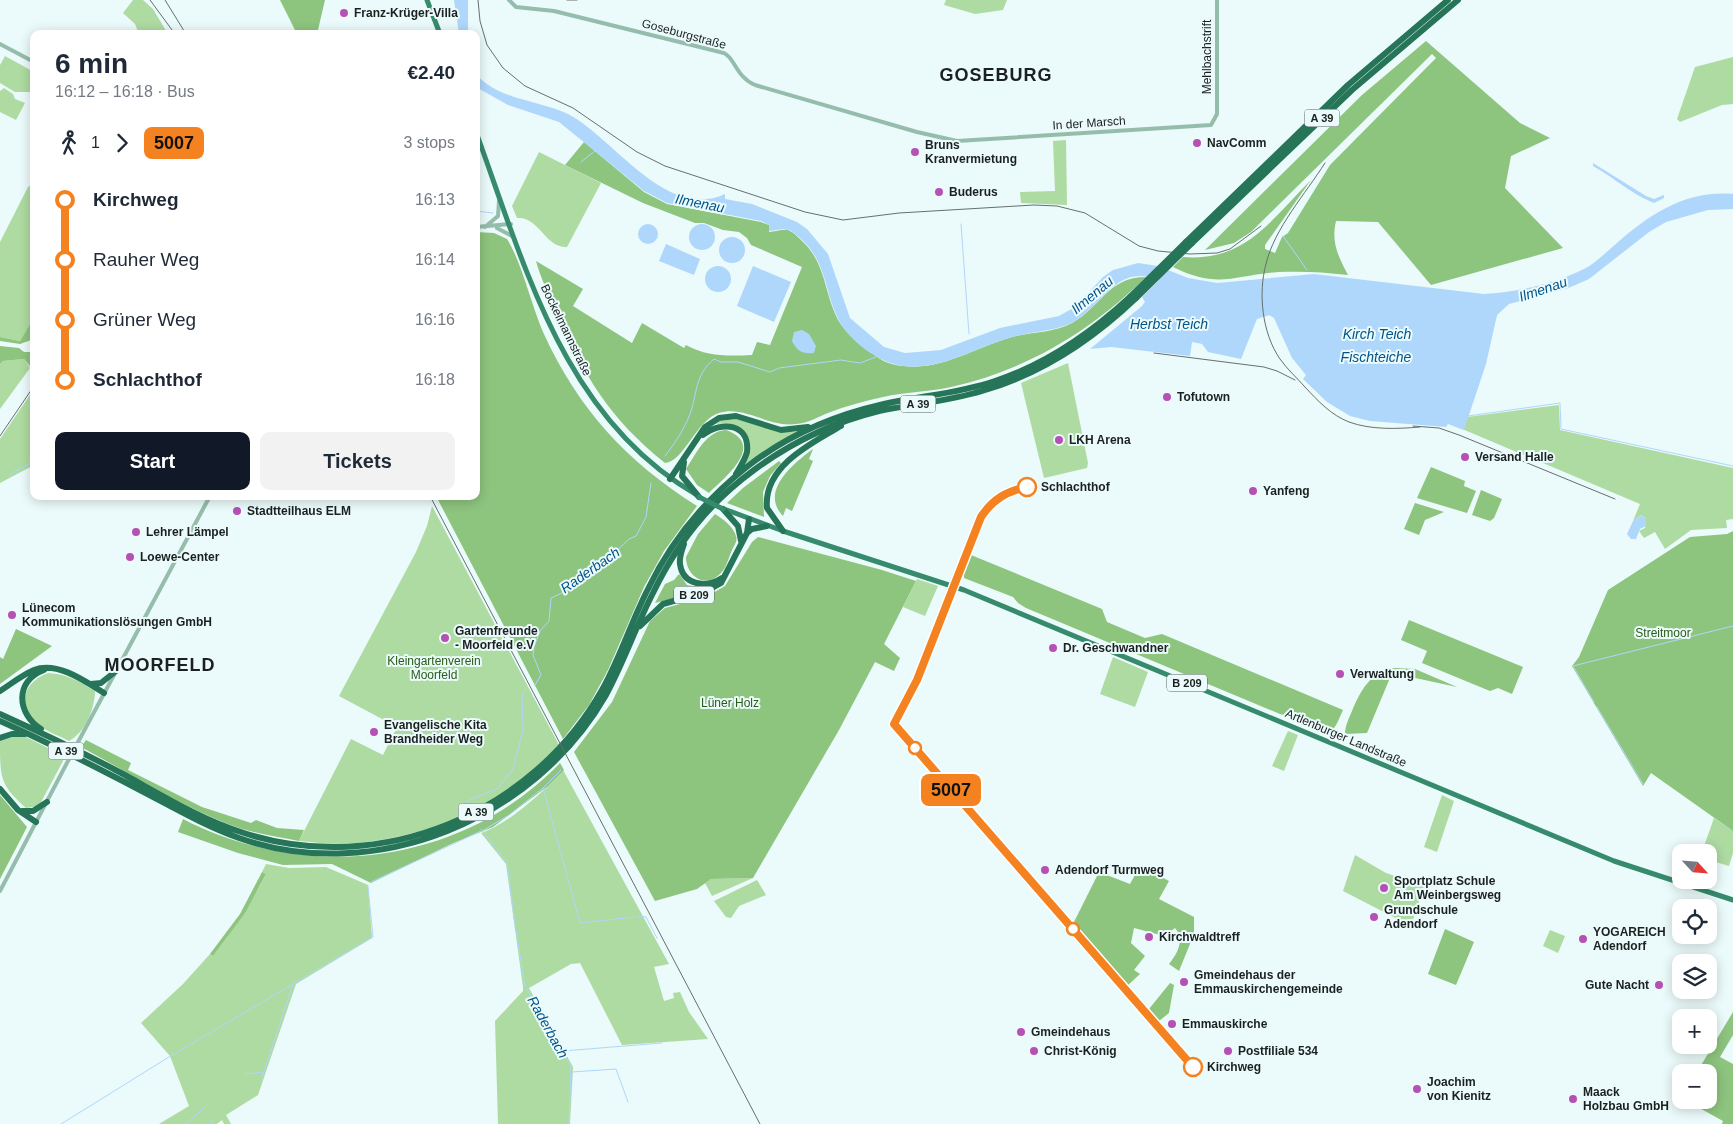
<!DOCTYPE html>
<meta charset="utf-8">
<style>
body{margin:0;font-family:Arial,sans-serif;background:#f2f2f3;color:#1f2937;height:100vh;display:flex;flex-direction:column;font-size:19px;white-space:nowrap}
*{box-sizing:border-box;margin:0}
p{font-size:16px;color:#747a83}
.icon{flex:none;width:28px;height:28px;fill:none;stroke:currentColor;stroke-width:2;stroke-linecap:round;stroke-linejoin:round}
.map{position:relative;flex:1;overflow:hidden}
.drawer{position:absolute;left:30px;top:30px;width:450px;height:470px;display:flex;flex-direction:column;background:#fff;border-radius:10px;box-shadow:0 2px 12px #0003}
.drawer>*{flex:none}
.badge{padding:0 10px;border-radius:8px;font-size:18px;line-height:32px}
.needle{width:32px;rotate:116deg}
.fabs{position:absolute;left:1672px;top:844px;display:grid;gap:10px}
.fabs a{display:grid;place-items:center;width:45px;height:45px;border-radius:10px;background:#fff;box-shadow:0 2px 12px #0003;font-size:25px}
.map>.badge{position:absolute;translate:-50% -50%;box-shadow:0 0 0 2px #fff}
.legs{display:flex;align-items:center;gap:8px;height:55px;padding:0 25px;font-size:16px}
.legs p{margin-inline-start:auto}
.headline{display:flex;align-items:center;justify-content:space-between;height:85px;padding:0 25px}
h1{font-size:28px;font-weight:700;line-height:38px}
.button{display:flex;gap:10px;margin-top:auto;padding:10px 25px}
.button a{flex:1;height:58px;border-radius:10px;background:#111827;color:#fff;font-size:20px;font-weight:700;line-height:58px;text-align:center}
.button a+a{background:#f2f2f3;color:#1f2937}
ul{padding:0 25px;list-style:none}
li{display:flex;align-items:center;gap:18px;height:60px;font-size:19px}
li i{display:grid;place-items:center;width:8px;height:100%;margin:0 6px;background:currentColor}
li i::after{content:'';width:12px;height:12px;margin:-6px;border:4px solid;border-radius:50%;background:#fff}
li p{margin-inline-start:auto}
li:first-child i{background:linear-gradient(#0000 50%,currentColor 0)}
li:last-child i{background:linear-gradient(currentColor 50%,#0000 0)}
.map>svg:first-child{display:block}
.green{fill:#aedba2}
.forest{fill:#8dc47e}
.water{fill:#afd7fc}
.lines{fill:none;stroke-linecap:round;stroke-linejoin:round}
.stream{stroke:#afd7fc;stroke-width:1}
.minor{stroke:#95bdab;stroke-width:4}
.major{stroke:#378b6d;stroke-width:5}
.highway{stroke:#267559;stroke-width:6}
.rail{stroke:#666f6f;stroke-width:1}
.minor-bridge{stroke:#95bdab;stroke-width:4}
.major-bridge{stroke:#378b6d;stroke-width:5}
.highway-bridge{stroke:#267559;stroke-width:6}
.line-1-casing{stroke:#fff;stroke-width:11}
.line-1{stroke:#f58220;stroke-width:8}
.poi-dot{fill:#b550b5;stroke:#ebfafa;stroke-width:2}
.stop-1-dot{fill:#fff;stroke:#f58220;stroke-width:2.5}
.labels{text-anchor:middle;stroke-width:4;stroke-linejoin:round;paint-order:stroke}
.shield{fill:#ebfafa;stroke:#596261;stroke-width:1}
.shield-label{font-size:11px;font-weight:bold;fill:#1b2120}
.poi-label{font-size:12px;font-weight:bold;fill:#1b2120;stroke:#ebfafa;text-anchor:start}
.street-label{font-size:12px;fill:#1b2120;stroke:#ebfafa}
.stop-label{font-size:12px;font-weight:bold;fill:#1b2120;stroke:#ebfafa;text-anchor:start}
.park-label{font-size:12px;fill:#295c18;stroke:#ebfafa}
.water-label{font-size:14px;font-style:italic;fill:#00548b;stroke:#ebfafa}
.district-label{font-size:18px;font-weight:bold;letter-spacing:1px;fill:#1b2120;stroke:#ebfafa}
</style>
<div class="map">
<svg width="1733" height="1124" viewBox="0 0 1733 1124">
<rect width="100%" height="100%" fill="#ebfafa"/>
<!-- green -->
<path class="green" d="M133 0H143L153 9 168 34H139L135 24 123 13Z
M946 0H1007L1003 10 975 14 944 5Z
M5 56 34 72V85L30 92H15L0 83V65Z
M1733 57V104L1722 105 1680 122 1677 119 1695 67Z
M4 88 13 94 15 99 25 103 16 120 0 112V91Z
M1066 140 1067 205 1021 203 1020 192 1055 191 1053 141Z
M539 152 601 183 567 247C545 248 539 216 517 218L512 206Z
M34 183V317L20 341 0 337V242L28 187Z
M1143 306 1497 315 1467 417 1559 405 1560 430 1733 468V519L1726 520 1727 528 1691 530 1665 549 1655 532 1644 538 1639 531 1645 528 1646 518 1641 515 1633 521 1640 504 1448 423 1271 315 1260 316 1203 343Z
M24 359 30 368 0 409V364L3 361Z
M1068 363 1088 463 1087 468 1044 478 1021 383Z
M34 389V465L0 483V439Z
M736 419 781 432H798L742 468 749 446C739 430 734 421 713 424L720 421Z
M432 506 559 745C540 764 521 783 498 798 456 824 391 843 341 844 327 844 313 842 299 841L351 739 383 755 397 727 339 696 416 552 427 526Z
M917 579 938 586 925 616 903 607Z
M1113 657 1148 672 1135 707 1100 694Z
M48 673C67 674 79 681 95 691 95 708 85 733 69 741 60 736 46 732 38 724 16 706 23 682 48 673Z
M1288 731 1298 735 1284 771 1272 766Z
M24 736 62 755 63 761 39 806 26 808C0 785 0 778 0 741L13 737Z
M563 770 669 964 654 967 664 1001 674 998 673 993 680 992 689 1012 708 1039 622 1045 580 963 571 964 529 988 573 1067 570 1124H498L495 1021 523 991V987L506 864 481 833C508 824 544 792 563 770Z
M1442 795 1454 801 1437 852 1424 847Z
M1714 818 1733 831V853L1729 866 1709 860V852H1702Z
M1355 855 1386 873 1424 886 1411 926 1343 891Z
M266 864 289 868 326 867 368 885 372 938 296 984 258 1095 226 1115 231 1124H224L222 1120 217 1124H159L189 1106 170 1056 141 1023 183 984 210 954 213 956C233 929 251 904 266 874L262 872Z
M753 878 712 896 705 883 711 879Z
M757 880 766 895 739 906 731 918 726 917 714 901Z
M1550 930 1565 936 1558 953 1543 946Z"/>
<!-- forest -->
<path class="forest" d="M280 0H325L317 34H297Z
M1426 41 1520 123 1550 138 1511 156 1505 188 1563 248 1431 285 1378 222 1336 221C1331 242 1338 256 1348 275 1324 272 1302 271 1278 272 1233 276 1217 289 1173 267L1183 257C1245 262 1271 220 1311 180L1265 245V249L1275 253 1282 237 1288 233 1330 165 1436 58 1432 54 1251 232 1234 243 1205 250 1362 95Z
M584 142 644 192 667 204 761 222 769 225V232C775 232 782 229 788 230 793 232 796 235 800 239 827 263 823 291 838 320 845 332 856 341 867 349 879 359 887 365 904 366 943 371 979 345 1016 336 1034 332 1056 332 1072 323 1101 307 1108 277 1146 277 1091 331 1027 370 951 387 928 392 905 392 883 397 864 401 846 406 828 413 818 417 808 423 796 424 769 428 745 405 719 413 696 420 684 462 665 463 608 417 585 377 556 311 549 295 541 279 536 261L583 289 573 306 632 343 642 323 684 348 686 345C708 357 727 356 752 355L757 342 770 345 802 267 751 245 747 238 739 232 723 230 704 223H695L643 203 565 165Z
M476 232 494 233 507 239C522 263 531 304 543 332 578 409 626 461 697 506L664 551 644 587 608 670 589 705 563 739 436 496H476Z
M34 317V339L20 344 0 341V337L20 341Z
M0 346 19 348 24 352H34L33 370 24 359 3 361 0 364Z
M726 430C767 445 724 478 709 493L697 485 686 469C696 454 706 431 726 430Z
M813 449 809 459 813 461 792 511 786 508 783 516C759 491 794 463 813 449Z
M779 461 781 463 770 476 763 492 764 517 727 503 743 488Z
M1431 467 1465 481 1464 486 1476 491 1467 513 1417 498Z
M1481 490 1502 499 1494 518 1490 521 1472 515Z
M1415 503 1444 512 1425 520 1419 535 1404 529Z
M715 514C723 519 733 526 736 536 738 541 734 546 732 550 729 557 726 569 720 574 705 589 686 576 686 557L698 534Z
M1733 531V831L1651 773 1643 786 1572 666 1579 657 1608 590 1690 537 1727 534Z
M758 537 882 570 916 581 884 644 900 658 894 671 875 662 839 730 753 878 711 879 697 889 655 901 574 752 612 702 650 621 665 608 706 597 725 586 752 542Z
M971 555 1102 609 1107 622 1145 638 1162 634 1343 710C1339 718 1336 730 1327 734L1294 718 1280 714 1026 608 1018 603 1013 597 964 578V571Z
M679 574 687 585 698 587 701 591 655 603 665 584 674 580Z
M1409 620 1523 667 1512 694 1498 688 1490 691 1422 663 1427 651 1401 640Z
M16 629 52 646 0 684V657L3 659Z
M1395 668 1415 669 1457 687 1392 673 1367 733 1345 734C1345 726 1349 718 1352 711 1361 690 1370 672 1395 668Z
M86 740 131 763 128 770 202 807 251 823 256 820 277 828 304 830 299 841C275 836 251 833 228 824 176 804 130 773 81 747Z
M560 763 564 770 548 786 493 827 451 844 371 883 332 864 283 865 238 853 178 832 183 819C307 883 461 866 560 763Z
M0 795 27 827 0 879Z
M1142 870 1152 872 1169 881 1159 899 1194 917V934L1179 971 1169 964C1178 953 1185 939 1175 928L1164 936 1134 928 1131 943 1145 956 1134 970 1140 974 1127 986 1073 924 1099 872 1130 884 1136 873Z
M262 872 266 874 245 913 213 956 210 954 240 914Z
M1445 929 1474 942 1456 985 1428 974Z
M1170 983 1174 985 1169 1013 1159 1021 1149 1009Z
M1733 1012V1035L1720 1057 1733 1064V1124H1722L1723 1121 1685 1100H1709V1072H1697Z"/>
<!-- water -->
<path class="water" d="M454 0H468V34H459Z
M476 74C499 101 541 100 570 115 615 140 667 221 725 194V199L752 204 797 222 807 229 828 254 850 318 884 347 905 353 941 350 1000 328 1059 316 1075 307 1103 277 1113 270 1138 263 1158 266 1188 278 1217 283 1314 274 1484 294C1517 292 1554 284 1584 269 1596 263 1606 252 1617 243 1650 214 1686 190 1733 194V209L1708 210 1666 222 1649 232 1589 279 1566 289 1509 304 1497 315 1486 364 1464 430 1448 424 1446 427 1370 421 1350 416 1327 402 1303 379 1306 375 1292 358 1274 318 1269 315 1257 319 1241 359 1208 352 1202 344 1192 342 1190 356 1111 347 1090 349 1142 306 1145 302 1142 297 1159 280C1113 262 1102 311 1067 325 1051 331 1032 332 1016 336 979 345 942 371 903 366 879 363 849 341 838 319 824 290 827 262 800 238 796 235 793 231 788 230 783 228 775 231 769 231V225L761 221 667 203 644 191 559 122 508 105 476 87Z
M1593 163 1646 196 1654 199 1664 195V198L1654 203C1633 195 1613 177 1593 166Z
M689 237a13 13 0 1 1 26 0a13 13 0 1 1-26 0Z
M638 234a10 10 0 1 1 20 0a10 10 0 1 1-20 0Z
M719 250a13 13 0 1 1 26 0a13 13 0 1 1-26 0Z
M666 244 700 259 694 275 659 261Z
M753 266 791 282 774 322 737 306Z
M705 279a13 13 0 1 1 26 0a13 13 0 1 1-26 0Z
M802 330 809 334 816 346 814 353C802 354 797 351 792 341L794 332Z
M1641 515 1646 518V526L1640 529 1636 539H1631L1627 534 1633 521Z"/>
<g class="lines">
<!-- stream -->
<path class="stream" d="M581 162 596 150
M476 211 493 213
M961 224 969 334
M1283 236 1307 270
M1468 416 1560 403 1561 429 1733 466
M665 456C676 442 687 425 692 408 697 389 697 373 714 359L721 362H738L770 372 779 368 841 360 860 363 876 357
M9 475 34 461
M535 685 541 675 533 655 534 647 540 631 549 621 551 598 562 593 598 568 629 539 636 536 646 517 651 483
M1594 702 1573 666 1733 626
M1597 707 1643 784
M543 788 561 770
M467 804V801L497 789 513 769 523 730 522 695 526 690
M481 829 507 863 515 925
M482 831 509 815 543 788 580 923 634 917
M371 882 481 831
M637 916 646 917 657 938
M516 930 525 986
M527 989 571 1067 569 1124
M563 1051 662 1043
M572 1072 616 1069 628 1102
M245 1074 264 1072 293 984
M261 1080 264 1072
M61 1124 169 1057 373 937 368 886
M186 1124 207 1105
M209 1124 215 1119"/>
<!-- minor -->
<path class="minor" d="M509 0 516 7 554 11 724 53C735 58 736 77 755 85L917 132 957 141 1211 125 1217 114V0
M0 44 34 62
M476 227 511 224
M485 227 498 216 499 201
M497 228 512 236
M77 744 210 496
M0 891 69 759"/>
<!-- major -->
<path class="major" d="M427 0 440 34
M476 132C525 266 564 419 697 495
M724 509 783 531 964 590 1614 861 1733 900"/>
<!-- highway -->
<path class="highway" d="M1186 242 1348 85 1448 0
M1192 243 1352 90 1458 0
M703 435C722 420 750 424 747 452 745 460 740 467 736 474
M684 462 682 476 699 497
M670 479 705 427 719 418 736 416 781 430 808 427
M723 509 738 526 741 541
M783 531 767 508C763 467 811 443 841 426
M747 533 752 529 767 526
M684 544C682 550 679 557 680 564 683 586 707 588 722 578
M640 626 663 604 705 592 721 583 747 533 749 519
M91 684 101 683 116 671
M0 691C11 684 22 675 34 670 57 661 85 681 104 693
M0 714C42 733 84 753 125 775 163 796 202 820 244 833 380 877 532 814 602 690 620 658 631 622 648 589 671 541 706 499 748 466 787 436 832 416 880 405 918 396 957 394 995 381 1047 364 1090 334 1130 297
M0 721C47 742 92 765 138 789 171 806 203 825 239 838 376 886 535 819 606 695 624 662 636 626 653 593 676 545 710 502 754 470 792 442 834 422 879 411 914 404 949 401 982 391 1041 374 1092 340 1136 298
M41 729C17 714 14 681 44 670
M0 738 12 734H25
M0 789 18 810 36 822
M22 811H33L47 802"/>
<!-- rail -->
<path class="rail" d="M150 0 175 34
M165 0 186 34
M478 0 480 21 487 45 503 68 525 86 573 108 637 152 665 166 805 212 843 220 899 213 1034 205 1057 206 1085 213 1139 246 1158 251 1190 254 1217 253 1230 249 1261 226
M567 0H577
M1325 163C1306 193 1274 229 1266 264 1258 293 1262 333 1280 359 1287 369 1297 378 1305 387 1318 401 1331 415 1349 422 1371 430 1397 429 1420 427
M1154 353 1264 367 1277 371 1295 380
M1413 426 1439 428 1459 435 1615 499
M0 436 34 386
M430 496 760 1124"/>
<!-- minor-bridge -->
<path class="minor-bridge" d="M69 759 77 744"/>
<!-- major-bridge -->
<path class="major-bridge" d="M699 497 723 509"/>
<!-- highway-bridge -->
<path class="highway-bridge" d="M1130 297 1186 242
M1136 298 1192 243"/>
</g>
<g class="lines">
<!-- line-1 casing -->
<g class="line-1-casing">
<path id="line-1" d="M1027 487C1007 491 993 499 981 517L917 680 894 724 1193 1067"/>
</g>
<!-- line-1 -->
<use href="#line-1" class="line-1"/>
</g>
<!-- markers -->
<g class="poi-dot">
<circle cx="344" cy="13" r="5"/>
<circle cx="1197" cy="143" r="5"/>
<circle cx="915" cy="152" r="5"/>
<circle cx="939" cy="192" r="5"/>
<circle cx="1167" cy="397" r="5"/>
<circle cx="1059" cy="440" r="5"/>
<circle cx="1465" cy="457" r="5"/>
<circle cx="1253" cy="491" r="5"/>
<circle cx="237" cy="511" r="5"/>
<circle cx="136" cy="532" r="5"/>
<circle cx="130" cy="557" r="5"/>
<circle cx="12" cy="615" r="5"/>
<circle cx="445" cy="638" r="5"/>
<circle cx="1053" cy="648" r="5"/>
<circle cx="1340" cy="674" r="5"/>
<circle cx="374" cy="732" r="5"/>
<circle cx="1045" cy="870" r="5"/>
<circle cx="1384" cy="888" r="5"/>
<circle cx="1374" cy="917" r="5"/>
<circle cx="1149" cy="937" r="5"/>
<circle cx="1583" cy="939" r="5"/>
<circle cx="1184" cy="982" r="5"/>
<circle cx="1659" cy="985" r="5"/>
<circle cx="1172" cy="1024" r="5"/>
<circle cx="1021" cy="1032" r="5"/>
<circle cx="1034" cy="1051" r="5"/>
<circle cx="1228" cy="1051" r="5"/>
<circle cx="1417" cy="1089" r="5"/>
<circle cx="1573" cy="1099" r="5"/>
</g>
<g class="stop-1-dot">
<circle cx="1027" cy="487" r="9"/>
<circle cx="915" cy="748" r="6"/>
<circle cx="1073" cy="929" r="6"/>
<circle cx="1193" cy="1067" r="9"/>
</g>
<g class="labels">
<!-- shield labels -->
<g class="shield">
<rect x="1304.5" y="109.5" width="35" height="17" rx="4"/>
<rect x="900.5" y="395.5" width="35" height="17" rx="4"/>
<rect x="674" y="586.5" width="40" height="17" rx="4"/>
<rect x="1167" y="674.5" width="40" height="17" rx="4"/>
<rect x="48.5" y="742.5" width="35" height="17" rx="4"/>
<rect x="458.5" y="803.5" width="35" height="17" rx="4"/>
</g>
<g class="shield-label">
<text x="1322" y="122">A 39</text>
<text x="918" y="408">A 39</text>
<text x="694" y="599">B 209</text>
<text x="1187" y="687">B 209</text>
<text x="66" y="755">A 39</text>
<text x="476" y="816">A 39</text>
</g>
<!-- poi labels -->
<g class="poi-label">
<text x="354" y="17">Franz-Krüger-Villa</text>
<text x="1207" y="147">NavComm</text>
<text x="925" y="149">Bruns<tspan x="925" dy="14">Kranvermietung</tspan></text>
<text x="949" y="196">Buderus</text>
<text x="1177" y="401">Tofutown</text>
<text x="1069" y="444">LKH Arena</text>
<text x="1475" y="461">Versand Halle</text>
<text x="1263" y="495">Yanfeng</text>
<text x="247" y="515">Stadtteilhaus ELM</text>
<text x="146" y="536">Lehrer Lämpel</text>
<text x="140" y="561">Loewe-Center</text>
<text x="22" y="612">Lünecom<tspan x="22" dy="14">Kommunikationslösungen GmbH</tspan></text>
<text x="455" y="635">Gartenfreunde<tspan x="455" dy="14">- Moorfeld e.V</tspan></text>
<text x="1063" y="652">Dr. Geschwandner</text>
<text x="1350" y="678">Verwaltung</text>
<text x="384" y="729">Evangelische Kita<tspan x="384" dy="14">Brandheider Weg</tspan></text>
<text x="1055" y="874">Adendorf Turmweg</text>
<text x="1394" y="885">Sportplatz Schule<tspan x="1394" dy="14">Am Weinbergsweg</tspan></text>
<text x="1384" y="914">Grundschule<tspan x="1384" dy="14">Adendorf</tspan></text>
<text x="1593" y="936">YOGAREICH<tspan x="1593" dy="14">Adendorf</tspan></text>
<text x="1159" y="941">Kirchwaldtreff</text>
<text x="1194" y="979">Gmeindehaus der<tspan x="1194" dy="14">Emmauskirchengemeinde</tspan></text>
<text x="1649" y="989" text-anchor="end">Gute Nacht</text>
<text x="1182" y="1028">Emmauskirche</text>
<text x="1031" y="1036">Gmeindehaus</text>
<text x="1044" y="1055">Christ-König</text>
<text x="1238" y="1055">Postfiliale 534</text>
<text x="1427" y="1086">Joachim<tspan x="1427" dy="14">von Kienitz</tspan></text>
<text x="1583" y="1096">Maack<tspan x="1583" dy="14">Holzbau GmbH</tspan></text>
</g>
<!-- street labels -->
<g class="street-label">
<text transform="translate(684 34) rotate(15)" y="4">Goseburgstraße</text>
<text transform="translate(1207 57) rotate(-90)" y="4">Mehlbachstrift</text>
<text transform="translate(1089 123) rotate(-4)" y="4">In der Marsch</text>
<text transform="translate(566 330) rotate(64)" y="4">Bockelmannstraße</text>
<text transform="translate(1346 738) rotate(23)" y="4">Artlenburger Landstraße</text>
</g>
<!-- stop labels -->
<g class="stop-label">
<text x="1041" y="491">Schlachthof</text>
<text x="1207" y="1071">Kirchweg</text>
</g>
<!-- park labels -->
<g class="park-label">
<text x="1663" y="637">Streitmoor</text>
<text x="434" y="665">Kleingartenverein<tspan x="434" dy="14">Moorfeld</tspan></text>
<text x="730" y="707">Lüner Holz</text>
</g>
<!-- water labels -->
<g class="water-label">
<text transform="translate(700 203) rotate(11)" y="5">Ilmenau</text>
<text transform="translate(1543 289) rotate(-19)" y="5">Ilmenau</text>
<text transform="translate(1092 295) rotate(-40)" y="5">Ilmenau</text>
<text x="1169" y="329">Herbst Teich</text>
<text x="1377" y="339">Kirch Teich</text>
<text x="1376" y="362">Fischteiche</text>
<text transform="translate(590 570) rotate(-35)" y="5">Raderbach</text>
<text transform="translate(548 1027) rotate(61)" y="5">Raderbach</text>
</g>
<!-- district labels -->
<g class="district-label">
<text x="996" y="81">GOSEBURG</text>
<text x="160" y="671">MOORFELD</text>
</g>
</g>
</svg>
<div class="fabs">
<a><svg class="needle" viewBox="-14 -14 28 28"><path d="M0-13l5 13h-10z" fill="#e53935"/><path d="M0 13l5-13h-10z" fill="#747a83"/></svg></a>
<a><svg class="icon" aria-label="locate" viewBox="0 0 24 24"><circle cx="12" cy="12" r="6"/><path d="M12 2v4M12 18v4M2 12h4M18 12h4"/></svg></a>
<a><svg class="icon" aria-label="layers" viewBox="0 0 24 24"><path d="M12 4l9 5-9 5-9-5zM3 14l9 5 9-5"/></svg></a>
<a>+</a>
<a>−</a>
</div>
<b class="badge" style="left:951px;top:790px;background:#f58220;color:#111">5007</b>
<section class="drawer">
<div class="headline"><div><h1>6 min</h1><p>16:12 – 16:18 · Bus</p></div><b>€2.40</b></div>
<div class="legs"><svg class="icon" aria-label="walk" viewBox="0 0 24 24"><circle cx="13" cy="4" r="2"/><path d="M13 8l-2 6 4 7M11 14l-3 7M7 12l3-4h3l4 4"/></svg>1<svg class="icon" aria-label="forward" viewBox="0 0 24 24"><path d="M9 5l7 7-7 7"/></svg><b class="badge" style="background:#f58220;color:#111">5007</b><p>3 stops</p></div>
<ul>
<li><i style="color:#f58220"></i><b>Kirchweg</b><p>16:13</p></li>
<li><i style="color:#f58220"></i><span>Rauher Weg</span><p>16:14</p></li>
<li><i style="color:#f58220"></i><span>Grüner Weg</span><p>16:16</p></li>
<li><i style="color:#f58220"></i><b>Schlachthof</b><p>16:18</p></li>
</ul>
<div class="button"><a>Start</a><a>Tickets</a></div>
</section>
</div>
